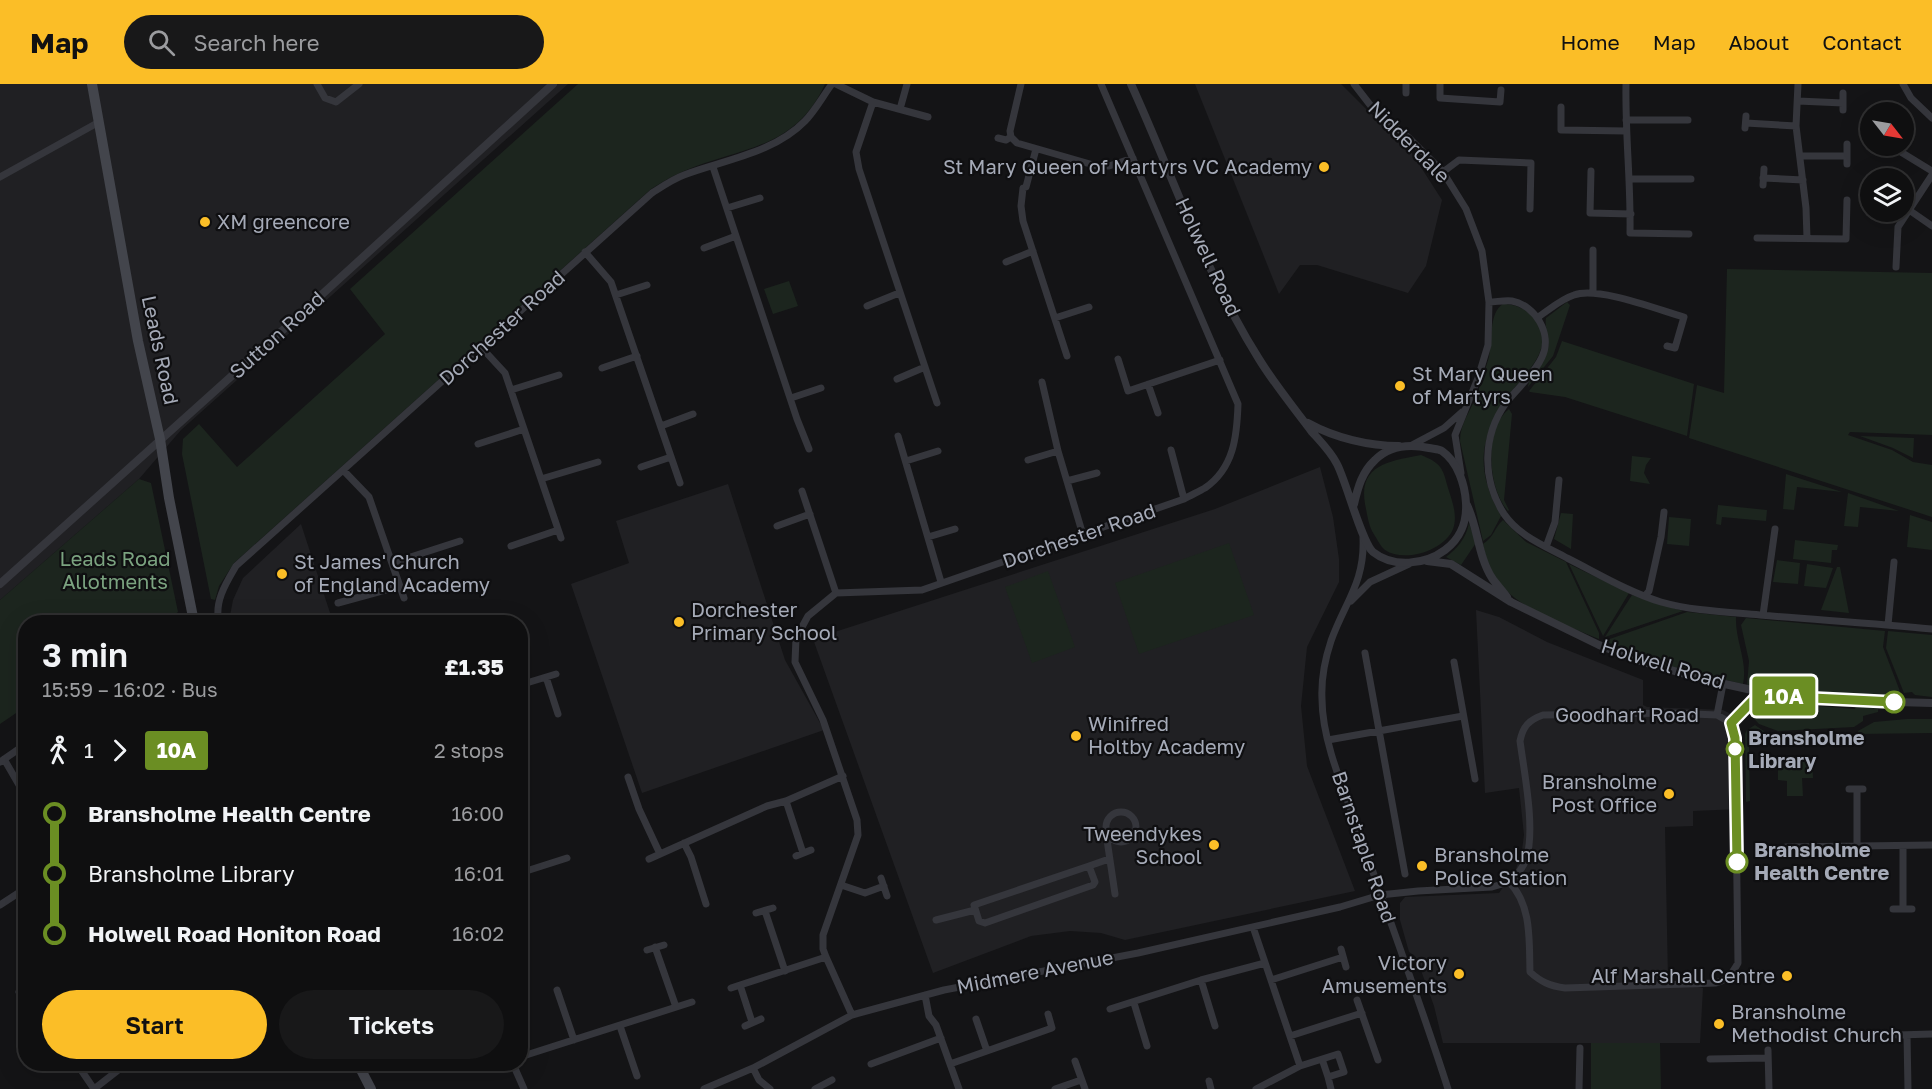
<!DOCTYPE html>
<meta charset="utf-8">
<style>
body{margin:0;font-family:"Golos Text",sans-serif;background:#181819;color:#f1f3f6;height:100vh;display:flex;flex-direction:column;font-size:22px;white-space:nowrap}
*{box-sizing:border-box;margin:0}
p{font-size:20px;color:#9b9c9f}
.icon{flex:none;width:33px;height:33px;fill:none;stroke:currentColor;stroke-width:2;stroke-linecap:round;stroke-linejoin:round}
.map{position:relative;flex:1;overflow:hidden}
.drawer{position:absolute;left:18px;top:531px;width:510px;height:456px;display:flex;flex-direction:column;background:#0f0f10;border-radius:24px;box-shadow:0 6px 24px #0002,0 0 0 2px #2f2f30}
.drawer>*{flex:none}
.badge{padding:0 12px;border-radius:4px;font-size:21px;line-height:39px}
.needle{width:39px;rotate:121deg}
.tools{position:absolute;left:1860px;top:18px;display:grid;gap:12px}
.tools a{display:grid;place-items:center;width:54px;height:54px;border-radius:50%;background:#0f0f10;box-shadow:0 6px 24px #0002,0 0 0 2px #2f2f30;font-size:30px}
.map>.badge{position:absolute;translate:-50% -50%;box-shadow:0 0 0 3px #fff}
.legs{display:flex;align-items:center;gap:9px;height:66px;padding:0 24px;font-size:20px}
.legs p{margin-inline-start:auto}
.summary{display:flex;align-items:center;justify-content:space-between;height:102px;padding:0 24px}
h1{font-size:33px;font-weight:600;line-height:45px}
.action{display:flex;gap:12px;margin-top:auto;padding:12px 24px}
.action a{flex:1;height:69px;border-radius:36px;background:#fbbe27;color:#111;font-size:24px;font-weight:600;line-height:69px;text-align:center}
.action a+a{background:#181819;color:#f1f3f6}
ul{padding:0 24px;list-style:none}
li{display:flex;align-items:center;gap:21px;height:60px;font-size:22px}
li i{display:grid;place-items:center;width:9px;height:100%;margin:0 8px;background:currentColor}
li i::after{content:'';width:15px;height:15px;margin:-8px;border:4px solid;border-radius:50%;background:#0f0f10}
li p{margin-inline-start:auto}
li:first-child i{background:linear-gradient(#0000 50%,currentColor 0)}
li:last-child i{background:linear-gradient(currentColor 50%,#0000 0)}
header{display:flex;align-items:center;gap:36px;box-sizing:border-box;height:84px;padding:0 30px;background:#fbbe27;color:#111}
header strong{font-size:28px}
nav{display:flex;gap:33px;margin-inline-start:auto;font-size:21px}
.search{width:420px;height:54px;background:#181819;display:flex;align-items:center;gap:15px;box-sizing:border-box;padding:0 21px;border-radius:33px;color:#9b9c9f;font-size:22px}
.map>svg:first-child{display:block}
.built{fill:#202023}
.green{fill:#1c251e}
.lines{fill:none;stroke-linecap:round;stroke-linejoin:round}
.minor{stroke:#35363c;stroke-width:7}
.tertiary{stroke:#35363c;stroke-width:8}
.secondary{stroke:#43454c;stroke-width:10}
.line-1-casing{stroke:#fff;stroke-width:14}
.line-1{stroke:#6b8e23;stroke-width:9}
.poi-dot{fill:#fbbe27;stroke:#0f0f11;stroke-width:2}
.stop-1-dot{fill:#fff;stroke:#6b8e23;stroke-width:3}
.labels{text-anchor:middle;stroke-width:4.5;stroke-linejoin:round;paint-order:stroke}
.street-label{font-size:20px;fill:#a5aab7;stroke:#0f0f11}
.poi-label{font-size:20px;fill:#a5aab7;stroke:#0f0f11;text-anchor:start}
.park-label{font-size:20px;fill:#7ba380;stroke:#0f0f11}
.stop-label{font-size:20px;font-weight:bold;fill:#a5aab7;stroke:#0f0f11;text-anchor:start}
</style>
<header>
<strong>Map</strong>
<div class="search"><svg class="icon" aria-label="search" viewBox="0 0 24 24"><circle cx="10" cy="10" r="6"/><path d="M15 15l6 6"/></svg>Search here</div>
<nav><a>Home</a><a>Map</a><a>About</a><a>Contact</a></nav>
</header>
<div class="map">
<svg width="1932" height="1005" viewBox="0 0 1932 1005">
<rect width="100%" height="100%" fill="#141416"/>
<!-- built -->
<path class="built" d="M0 0H568L181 346 139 395 0 516Z
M1195 0H1341L1368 27 1406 60 1442 116 1426 182 1408 209 1317 181H1300L1279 210Z
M1320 383 1333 433 1339 475V498L1307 563 1301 622 1307 682 1355 807 1125 856 1101 849 1070 847 1031 852 933 889 813 555 1215 425Z
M728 400 785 576 824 646 642 709 571 500 629 479 616 437Z
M301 440 333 538H232L230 532 233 516 243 494Z
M1476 526 1499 533 1547 558 1643 596V621L1647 623 1723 626 1729 629 1737 637 1739 648 1740 725 1693 727V742L1665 743 1668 896 1703 904 1700 959H1443L1434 922 1419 881 1415 872 1409 868 1400 836V819L1405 813 1499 809 1516 785 1522 766 1524 751 1519 704 1485 709Z"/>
<!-- green -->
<path class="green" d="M578 0H825C795 66 740 63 684 87 672 92 662 98 651 105L234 479 219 502 215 516 211 515 182 370 183 355 199 340 237 383 385 250 350 205Z
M1727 185 1932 189V351L1850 348 1848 351 1892 366 1913 378 1932 381V433L1689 354 1697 301 1724 309Z
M789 197 798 222 773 230 764 205Z
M1567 218 1570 221 1553 272 1528 303C1530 290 1544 282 1547 268 1551 256 1544 245 1546 234Z
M1503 220C1514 220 1524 224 1532 232 1561 264 1522 290 1506 315 1498 327 1489 343 1486 357 1479 383 1488 409 1501 432L1491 451 1483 457 1460 357C1460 340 1470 328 1476 313 1481 300 1485 286 1489 273 1492 258 1489 228 1503 220Z
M1562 257 1694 300 1687 352 1565 313 1530 308 1529 307 1556 273Z
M1509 325 1512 330 1504 416 1509 426 1508 427C1488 405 1483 345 1509 325Z
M1860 352 1914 354 1913 374 1893 364Z
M1421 371C1441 379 1443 384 1448 404 1452 417 1458 431 1453 445 1444 467 1404 479 1385 466 1380 462 1376 453 1372 447 1368 439 1367 429 1365 420 1358 380 1391 377 1421 371Z
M1632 372 1651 374 1646 381 1644 389 1650 400 1630 397Z
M1786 390 1842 408 1797 403 1794 426 1783 425Z
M139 395 151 399 178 528 164 538H26L25 623 0 640V516Z
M1848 409 1899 427 1860 423 1858 443 1844 442Z
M1718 421 1767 426 1766 437 1722 433 1721 441 1716 440Z
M1561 429 1573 430 1571 465 1554 455Z
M1910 431 1932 438V466L1907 463Z
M1669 433 1691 435 1689 462 1667 460Z
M1503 436 1526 458 1566 478 1599 549V555C1564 540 1510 523 1491 487 1487 479 1485 469 1483 460 1495 452 1494 444 1503 436Z
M1469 439 1476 459 1461 481 1446 473C1458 464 1466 454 1469 439Z
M1795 456 1838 461 1837 466H1832L1831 479 1793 475Z
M1229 459 1254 531 1139 570 1115 499Z
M1777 476 1800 479 1798 500 1773 498Z
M1569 480 1629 509 1603 552Z
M1807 480 1833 484 1826 504 1804 502Z
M1837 483H1840L1849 529 1821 526Z
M1048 487 1075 563 1032 579 1005 503Z
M1632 511 1683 527 1605 553Z
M1687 528 1736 533C1735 557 1748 577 1743 600L1679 585 1604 557Z
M1746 534 1885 547 1883 563 1901 610C1851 619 1797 609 1747 601L1749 577 1741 541Z
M1888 547 1932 551V613L1915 611 1912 608 1904 609 1886 564Z
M1785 616 1792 617V620L1855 625 1856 621 1878 625V628L1863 632V637L1854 643 1778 647 1759 640 1746 626 1758 620Z
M1907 635H1932V649L1858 650V647L1874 638Z
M1755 641 1765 648 1749 660 1750 717 1746 718 1745 650 1747 646Z
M1783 675H1812L1813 694H1802L1803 712H1787V697L1778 696V684Z
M1591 959H1660L1661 1005H1591Z"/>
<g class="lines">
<!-- minor -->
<path class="minor" d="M317 0 325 14 336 18 359 0
M836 0 873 18 928 33
M1021 0 1010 47 1011 53 1017 59 1097 82H1109L1133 74
M1354 0 1371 22 1409 54 1443 88 1466 125 1482 167 1489 218 1488 261 1478 294 1455 351 1461 389
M1440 0V14L1500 18 1501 6
M1626 0C1625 50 1631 99 1630 149L1689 150
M1798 0 1796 42 1806 124 1807 154
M1903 0 1911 14 1932 34
M1406 9V0
M1798 17 1843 19
M873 18 856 68 859 85 937 319
M1561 23V46L1626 47
M900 25 907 0
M1843 26V9
M1626 36H1688
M1746 39 1796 42
M1745 44 1746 32
M998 54 1006 56 1011 53
M1891 62 1932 87
M1036 65 1026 103 1023 104 1021 122 1023 137 1067 272
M1800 72H1847
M1847 80V60
M713 83 797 335 809 365
M1591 87 1590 129 1631 130
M1443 88 1459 76 1531 79 1530 125
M0 93 99 38
M1763 94 1803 96
M1630 95H1691
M1763 101 1764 85
M727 124 760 114
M1909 126 1932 142
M1757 154 1846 155 1847 116
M704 164 736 152
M585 168 611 198 680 399
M1006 178 1033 167
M1896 183 1898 143 1932 91
M1593 208V166
M616 211 647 201
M1489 218C1496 218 1505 216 1512 217 1535 221 1553 250 1542 273 1534 291 1517 304 1506 319 1482 352 1482 396 1504 430 1519 452 1545 462 1567 474 1597 489 1628 508 1661 518 1693 527 1727 528 1760 531 1817 536 1875 539 1932 545
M867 222 899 209
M1538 233C1549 226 1561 215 1574 211 1598 202 1659 226 1684 233L1675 264 1667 262
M1055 234 1089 223
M481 263 505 289 561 454
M1118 275 1128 307 1220 276
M602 284 637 272
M897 295 925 283
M1042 298 1058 367 1083 451
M1148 300 1158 329
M511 306 559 291
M791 314 821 304
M661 342 693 330
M898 352 941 498
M478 360 524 345
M1412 361 1444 344 1462 328
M1171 366 1184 415
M1028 376 1058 367
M906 377 938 367
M641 383 671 373
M344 387 369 413 404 514
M541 395 598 378
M1067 397 1097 389
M802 407 836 509
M777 442 810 430
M928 453 955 445
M1363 454C1365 498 1345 518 1331 557 1325 575 1321 595 1322 615 1322 656 1343 704 1357 742 1387 830 1420 917 1448 1005
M511 462 558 446
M1546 463 1555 438 1559 396
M392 479 460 457
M1645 512 1649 507 1661 453 1664 428
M1351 517 1370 498 1409 480
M338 519 400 502
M1763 531 1775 445
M219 538C214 518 226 499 236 482L652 109C663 102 673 95 684 91 724 76 774 69 805 37 815 27 823 12 832 0
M1888 541 1894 478
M1365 569 1405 790
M1454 578 1475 695
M520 580 527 599
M546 593 558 630
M520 601 556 590
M1670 629 1717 631 1731 639 1735 654 1738 879C1732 890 1728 895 1716 899L1565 904C1550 902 1541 898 1530 888 1529 857 1532 821 1509 798 1516 791 1523 785 1526 775 1536 747 1524 687 1520 657 1523 642 1529 636 1543 631Z
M1717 631 1723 600
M1731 639 1761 608
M1328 656 1463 632
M4 675 26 713
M0 678 26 660
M628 693 639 725 660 770
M1849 705H1863
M1857 705V762
M786 717 803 769
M1106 743a15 15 0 1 1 30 0a15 15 0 1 1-30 0Z
M1106 749 1115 810
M684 759 691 773 706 820
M1786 763 1932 761
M796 772 811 766
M649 775 767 722 786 717 843 692
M1089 782 974 821 979 837 985 839 1093 801 1095 798 1089 782 1109 775
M520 789 567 774
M881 794 887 812
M841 801 865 809 884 802
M0 821 26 804
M1893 825H1912
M1903 825V762
M765 827 785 887
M756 829 773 824
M936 836 975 826
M1253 843 1300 982 1256 1005
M655 863 676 923
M1341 865 1346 883
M647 866 664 861
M1201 896 1215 942
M1271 896 1343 873
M740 901 752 938
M26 904 19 908 26 917
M731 904 826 873
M557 906 574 956
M925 911 929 932 936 941 959 1005
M1357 916 1378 976
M1134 919 1147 962
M1110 925 1201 896 1265 879
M852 931 826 873 823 865V851L858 751 857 736 823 636 795 578 796 554 808 532 836 509 922 506 1184 415C1191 411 1198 408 1205 404 1234 384 1237 352 1238 320L1101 0
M976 935 987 967
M620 942 637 992
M745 942 761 935
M1897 951 1932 950
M1907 951 1908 1005
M1290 952 1362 929
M1768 966 1769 1005
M520 973 692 918
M1710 975 1768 974
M1075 977 1085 1005
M77 980 94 1005
M513 980 524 1005
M871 980 941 954
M950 980 1052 944 1048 930
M1300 982 1338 970 1344 988 1328 993 1322 975
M753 984 759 996 770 1005
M1328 993 1331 1005
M1209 997 1211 1005
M94 1005 126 980
M704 1005 753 984 852 931 944 906 1138 869 1340 823 1380 811 1418 807 1492 803 1509 798
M815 1005 832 996
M1055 1005 1081 996
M1579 1005 1580 964"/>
<!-- tertiary -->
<path class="tertiary" d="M1131 0C1173 92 1205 189 1259 275 1275 301 1294 324 1312 348 1321 358 1331 368 1337 380 1346 397 1362 459 1373 468 1393 484 1425 481 1445 466 1460 455 1467 438 1466 419 1465 401 1458 378 1442 367 1439 365 1434 365 1429 364 1410 360 1390 361 1375 376 1362 388 1358 403 1354 420
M1308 339C1335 354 1369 362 1399 362
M1467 421C1478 444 1478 472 1492 494 1496 500 1502 506 1507 513
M1427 477 1451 480 1511 518 1599 561 1640 577 1702 595 1761 608 1792 613 1860 617 1932 619
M0 500 284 245 553 0"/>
<!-- secondary -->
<path class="secondary" d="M92 0 138 257 160 355 169 414 194 538
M358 980 371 1005"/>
</g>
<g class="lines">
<!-- line-1 casing -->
<g class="line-1-casing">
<path id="line-1" d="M1737 778 1735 654 1731 639 1761 608 1792 613 1894 618"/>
</g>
<!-- line-1 -->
<use href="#line-1" class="line-1"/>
</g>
<!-- markers -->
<g class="poi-dot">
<circle cx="1324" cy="83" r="6"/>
<circle cx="205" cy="138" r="6"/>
<circle cx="1400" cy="302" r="6"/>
<circle cx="282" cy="490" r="6"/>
<circle cx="679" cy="538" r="6"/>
<circle cx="1076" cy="652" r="6"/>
<circle cx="1669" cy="710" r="6"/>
<circle cx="1214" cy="761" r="6"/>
<circle cx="1422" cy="782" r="6"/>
<circle cx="1459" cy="890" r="6"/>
<circle cx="1787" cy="892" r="6"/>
<circle cx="1719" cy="940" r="6"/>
</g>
<g class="stop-1-dot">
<circle cx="1894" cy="618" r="10"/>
<circle cx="1735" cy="665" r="8"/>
<circle cx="1737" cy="778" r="10"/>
</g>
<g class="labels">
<!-- street labels -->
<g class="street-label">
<text transform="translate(1409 58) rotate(45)" y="7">Nidderdale</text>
<text transform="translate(1208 173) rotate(65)" y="7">Holwell Road</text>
<text transform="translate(502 244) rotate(-42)" y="7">Dorchester Road</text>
<text transform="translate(277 251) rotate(-42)" y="7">Sutton Road</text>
<text transform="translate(160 266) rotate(78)" y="7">Leads Road</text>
<text transform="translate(1079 452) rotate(-19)" y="7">Dorchester Road</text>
<text transform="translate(1663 580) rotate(17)" y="7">Holwell Road</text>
<text x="1627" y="638">Goodhart Road</text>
<text transform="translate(1364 763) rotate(71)" y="7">Barnstaple Road</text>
<text transform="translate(1035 888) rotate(-11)" y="7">Midmere Avenue</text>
</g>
<!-- poi labels -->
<g class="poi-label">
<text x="1312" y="90" text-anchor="end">St Mary Queen of Martyrs VC Academy</text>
<text x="217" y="145">XM greencore</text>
<text x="1412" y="297">St Mary Queen<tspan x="1412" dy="23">of Martyrs</tspan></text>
<text x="294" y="485">St James' Church<tspan x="294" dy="23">of England Academy</tspan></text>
<text x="691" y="533">Dorchester<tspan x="691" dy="23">Primary School</tspan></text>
<text x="1088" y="647">Winifred<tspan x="1088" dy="23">Holtby Academy</tspan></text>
<text x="1657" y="705" text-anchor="end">Bransholme<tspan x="1657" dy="23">Post Office</tspan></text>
<text x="1202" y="757" text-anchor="end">Tweendykes<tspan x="1202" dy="23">School</tspan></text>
<text x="1434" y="778">Bransholme<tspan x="1434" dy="23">Police Station</tspan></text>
<text x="1447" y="886" text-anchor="end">Victory<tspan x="1447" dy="23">Amusements</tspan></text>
<text x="1775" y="899" text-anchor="end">Alf Marshall Centre</text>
<text x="1731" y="935">Bransholme<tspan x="1731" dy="23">Methodist Church</tspan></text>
</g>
<!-- park labels -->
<g class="park-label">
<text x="115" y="482">Leads Road<tspan x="115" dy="23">Allotments</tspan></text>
</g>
<!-- stop labels -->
<g class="stop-label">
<text x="1748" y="661">Bransholme<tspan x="1748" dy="23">Library</tspan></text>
<text x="1754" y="773">Bransholme<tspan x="1754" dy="23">Health Centre</tspan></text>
</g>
</g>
</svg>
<div class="tools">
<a><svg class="needle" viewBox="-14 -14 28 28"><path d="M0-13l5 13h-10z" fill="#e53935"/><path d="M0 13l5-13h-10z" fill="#9b9c9f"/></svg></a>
<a><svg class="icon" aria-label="layers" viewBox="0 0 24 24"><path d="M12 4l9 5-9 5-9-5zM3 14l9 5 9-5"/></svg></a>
</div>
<b class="badge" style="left:1784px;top:612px;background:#6b8e23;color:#fff">10A</b>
<section class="drawer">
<div class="summary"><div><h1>3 min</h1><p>15:59 – 16:02 · Bus</p></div><b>£1.35</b></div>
<div class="legs"><svg class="icon" aria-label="walk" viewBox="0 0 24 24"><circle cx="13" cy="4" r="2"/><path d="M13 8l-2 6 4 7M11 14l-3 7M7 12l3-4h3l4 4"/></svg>1<svg class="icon" aria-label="forward" viewBox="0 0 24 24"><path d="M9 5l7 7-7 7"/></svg><b class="badge" style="background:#6b8e23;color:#fff">10A</b><p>2 stops</p></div>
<ul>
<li><i style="color:#6b8e23"></i><b>Bransholme Health Centre</b><p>16:00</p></li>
<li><i style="color:#6b8e23"></i><span>Bransholme Library</span><p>16:01</p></li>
<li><i style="color:#6b8e23"></i><b>Holwell Road Honiton Road</b><p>16:02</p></li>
</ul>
<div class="action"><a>Start</a><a>Tickets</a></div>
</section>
</div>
